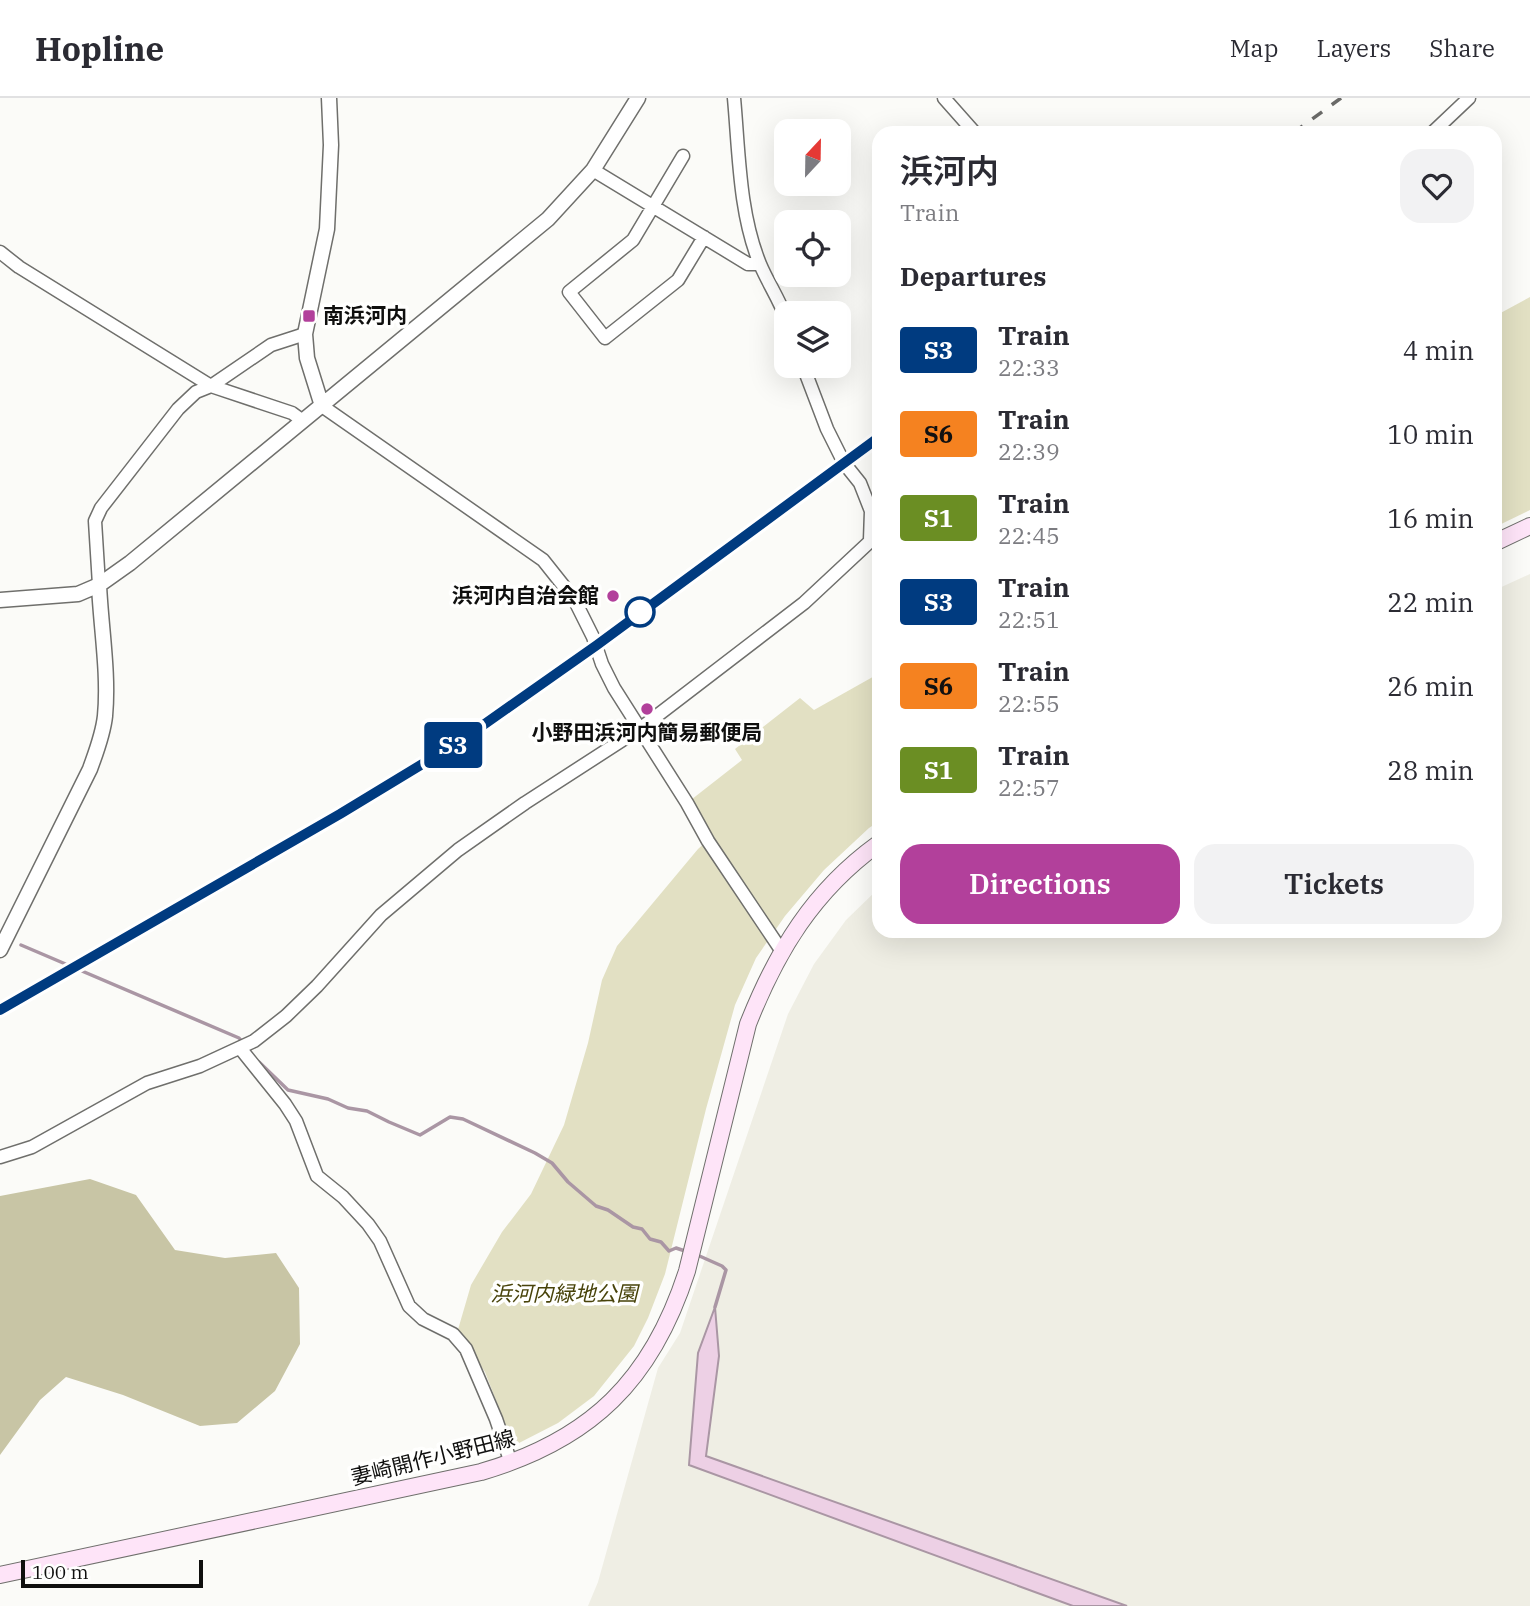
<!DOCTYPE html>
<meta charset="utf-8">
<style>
body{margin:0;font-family:"IBM Plex Serif","Noto Sans JP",serif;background:#f2f2f3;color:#2b2b33;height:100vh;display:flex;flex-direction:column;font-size:26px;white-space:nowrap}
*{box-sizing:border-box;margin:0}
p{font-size:23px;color:#7c7c81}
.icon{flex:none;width:38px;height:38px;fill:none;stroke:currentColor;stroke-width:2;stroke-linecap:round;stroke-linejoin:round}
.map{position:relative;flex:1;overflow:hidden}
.drawer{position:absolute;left:872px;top:28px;width:630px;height:812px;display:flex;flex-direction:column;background:#fff;border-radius:21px;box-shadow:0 7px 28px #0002}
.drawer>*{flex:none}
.badge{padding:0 14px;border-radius:5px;font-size:24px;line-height:46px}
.needle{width:46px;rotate:22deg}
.buttons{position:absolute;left:774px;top:21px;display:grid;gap:14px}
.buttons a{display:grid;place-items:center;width:77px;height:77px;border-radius:14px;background:#fff;box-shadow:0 7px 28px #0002;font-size:35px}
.scale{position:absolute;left:21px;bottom:18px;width:182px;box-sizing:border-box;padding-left:7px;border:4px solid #0f0f0e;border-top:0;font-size:19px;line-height:24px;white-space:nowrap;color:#0f0f0e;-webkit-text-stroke:5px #fffffe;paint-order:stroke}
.map>.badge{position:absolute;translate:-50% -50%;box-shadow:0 0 0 4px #fff}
h2{padding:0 28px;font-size:26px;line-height:63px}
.round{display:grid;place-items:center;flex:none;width:74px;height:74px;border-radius:21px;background:#f2f2f3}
.headline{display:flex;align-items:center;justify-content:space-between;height:119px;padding:0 28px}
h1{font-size:33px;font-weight:600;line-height:52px}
.primary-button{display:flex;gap:14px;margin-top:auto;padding:14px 28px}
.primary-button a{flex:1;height:80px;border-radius:21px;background:#b2409b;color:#fff;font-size:28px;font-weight:600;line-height:80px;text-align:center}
.primary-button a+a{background:#f2f2f3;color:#2b2b33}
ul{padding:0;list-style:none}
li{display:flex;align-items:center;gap:21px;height:84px;padding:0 28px}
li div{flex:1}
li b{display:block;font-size:26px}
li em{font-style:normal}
li .badge{min-width:77px;font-weight:700;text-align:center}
header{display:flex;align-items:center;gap:42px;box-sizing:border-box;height:98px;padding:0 35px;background:#fff;border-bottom:2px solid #e1e1e2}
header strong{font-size:33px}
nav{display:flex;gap:38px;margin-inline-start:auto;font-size:24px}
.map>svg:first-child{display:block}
.built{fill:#efeee4}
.green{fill:#e2e0c3}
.forest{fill:#c8c5a5}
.water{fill:#edd0e5;stroke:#aa96a4;stroke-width:2}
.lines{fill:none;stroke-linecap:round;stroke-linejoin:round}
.stream{stroke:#aa96a4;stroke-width:3.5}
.minor-casing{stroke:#6f6f6c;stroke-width:15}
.tertiary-casing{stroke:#6f6f6c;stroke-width:17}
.secondary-casing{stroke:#6f6f6c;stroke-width:18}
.minor{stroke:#fff;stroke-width:12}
.tertiary{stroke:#fff;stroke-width:14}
.secondary{stroke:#fee4f8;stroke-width:16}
.rail{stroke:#6a6a68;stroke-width:3.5;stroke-dasharray:12 12;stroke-linecap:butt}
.line-casing{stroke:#fff;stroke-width:16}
.line{stroke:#003b80;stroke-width:10}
.poi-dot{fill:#b2409b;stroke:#fffffe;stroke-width:2.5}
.stop-dot{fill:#fff;stroke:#003b80;stroke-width:3.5}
.labels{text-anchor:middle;stroke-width:7;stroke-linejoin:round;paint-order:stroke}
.poi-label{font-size:21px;font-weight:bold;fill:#0f0f0e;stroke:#fffffe;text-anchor:start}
.park-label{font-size:21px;font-style:italic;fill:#48430a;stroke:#fffffe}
.street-label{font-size:21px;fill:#0f0f0e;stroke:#fffffe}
</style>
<header>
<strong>Hopline</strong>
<nav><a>Map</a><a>Layers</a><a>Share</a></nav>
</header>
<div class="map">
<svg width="1530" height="1508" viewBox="0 0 1530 1508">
<rect width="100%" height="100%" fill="#fbfbf8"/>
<!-- built -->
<path class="built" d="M1530 476V1508H588L598 1484 658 1270 680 1235 788 916 814 866 846 822 878 791V833H1494L1495 492Z"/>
<!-- green -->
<path class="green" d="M1530 199V412L1495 429V218Z
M878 576V724L869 730 824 772 785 818 756 860 735 907 706 1011 665 1176 648 1220 634 1248 594 1298 558 1325 519 1345 512 1344 485 1274 457 1235 471 1187 502 1134 531 1096 564 1027 588 945 602 882 617 848 698 751 707 743 687 705 742 662 735 651 800 600 814 612Z"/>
<!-- forest -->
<path class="forest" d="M90 1081 136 1097 175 1152 225 1160 276 1155 299 1190 300 1246 275 1293 237 1325 200 1328 123 1297 66 1279 40 1302 0 1357V1098Z"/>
<!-- water -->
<path class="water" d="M715 1209 719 1258 706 1358 1127 1508H1073L689 1367 698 1255Z"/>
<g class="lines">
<!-- stream -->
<path class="stream" d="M21 847 239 940 243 945
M259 964 288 992 328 1001 348 1010 367 1013 389 1024 420 1037 450 1019 463 1021 535 1055 552 1065 568 1084 596 1108 608 1112 633 1129 642 1131 650 1141 661 1144 669 1153 676 1150 688 1154
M695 1156 722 1168 726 1172 715 1209"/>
<!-- minor casing -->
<g class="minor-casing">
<path id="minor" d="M734 0C739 54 739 115 760 166 768 185 779 201 786 220
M944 0 975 35
M1432 35 1469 0
M683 58 633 142 569 194 605 240 678 182 704 139
M593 72 748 166H760
M0 154 19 169 211 288 292 315 303 323
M803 268 827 331 844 365 860 385 871 413 870 442
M322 308 543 462 574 501 593 539 602 566 614 590 687 705 708 743 781 852
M99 487 95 423 101 410 178 311 196 294 211 288 271 247 305 236
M240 950 285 1006 296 1023 317 1078 343 1099 368 1126 380 1143 409 1208 423 1221 453 1236 466 1251 496 1321 511 1365
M0 1059 32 1049 147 985 200 968 254 943 286 918 317 888 381 817 458 752 525 705 641 630 804 505 878 436"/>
</g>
<!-- tertiary casing -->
<g class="tertiary-casing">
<path id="tertiary" d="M322 308 307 260 305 236 327 131 331 47 329 0
M0 502 78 496 99 487 130 465 548 121 593 72 638 0
M0 852 90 671C96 654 103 637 105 618 109 576 101 530 99 487"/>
</g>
<!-- secondary casing -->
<g class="secondary-casing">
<path id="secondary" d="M1494 445 1530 428
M0 1477 481 1374C591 1342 652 1282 687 1173L748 926C777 853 813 793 878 746"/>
</g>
<!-- minor -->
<use href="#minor" class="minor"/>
<!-- tertiary -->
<use href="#tertiary" class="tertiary"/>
<!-- secondary -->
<use href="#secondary" class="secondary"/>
<!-- rail -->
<path class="rail" d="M1293 35 1341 0
M0 912 340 716 462 642 597 547 878 340"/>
</g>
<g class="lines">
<!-- line casing -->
<g class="line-casing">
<path id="line" d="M0 912 340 716 462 642 597 547 878 340"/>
</g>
<!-- line -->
<use href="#line" class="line"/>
</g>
<!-- markers -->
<g class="poi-dot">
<rect x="302" y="211" width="14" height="14" rx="3.5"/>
<circle cx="613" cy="498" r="7"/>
<circle cx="647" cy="611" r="7"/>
</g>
<circle class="stop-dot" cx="640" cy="514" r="14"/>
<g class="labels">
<!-- poi labels -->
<g class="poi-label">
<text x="323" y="225">南浜河内</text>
<text x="599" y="505" text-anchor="end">浜河内自治会館</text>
<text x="647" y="642" text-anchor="middle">小野田浜河内簡易郵便局</text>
</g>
<!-- park labels -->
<g class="park-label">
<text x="564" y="1203">浜河内緑地公園</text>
</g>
<!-- street labels -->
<g class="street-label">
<text transform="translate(433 1360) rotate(-14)" y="7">妻崎開作小野田線</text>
</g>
</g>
</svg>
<div class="buttons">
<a><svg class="needle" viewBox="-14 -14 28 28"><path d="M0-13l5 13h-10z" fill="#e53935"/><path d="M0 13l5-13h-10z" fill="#7c7c81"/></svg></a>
<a><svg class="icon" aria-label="locate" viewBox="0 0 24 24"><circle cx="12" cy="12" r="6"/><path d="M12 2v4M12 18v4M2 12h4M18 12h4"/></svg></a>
<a><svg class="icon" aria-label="layers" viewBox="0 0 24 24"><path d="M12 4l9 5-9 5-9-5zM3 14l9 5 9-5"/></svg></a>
</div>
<div class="scale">100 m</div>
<b class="badge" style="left:453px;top:647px;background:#003b80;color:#fff">S3</b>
<section class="drawer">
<div class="headline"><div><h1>浜河内</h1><p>Train</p></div><a class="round"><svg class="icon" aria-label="heart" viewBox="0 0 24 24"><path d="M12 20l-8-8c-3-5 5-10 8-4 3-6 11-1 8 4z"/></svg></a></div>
<h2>Departures</h2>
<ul>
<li><span class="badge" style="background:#003b80;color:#fff">S3</span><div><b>Train</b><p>22:33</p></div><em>4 min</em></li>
<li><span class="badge" style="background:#f58220;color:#111">S6</span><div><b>Train</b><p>22:39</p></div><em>10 min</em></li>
<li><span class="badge" style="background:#6b8e23;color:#fff">S1</span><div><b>Train</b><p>22:45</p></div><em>16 min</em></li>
<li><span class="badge" style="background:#003b80;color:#fff">S3</span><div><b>Train</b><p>22:51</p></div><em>22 min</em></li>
<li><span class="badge" style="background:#f58220;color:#111">S6</span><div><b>Train</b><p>22:55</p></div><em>26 min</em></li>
<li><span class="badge" style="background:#6b8e23;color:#fff">S1</span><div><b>Train</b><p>22:57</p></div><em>28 min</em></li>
</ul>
<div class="primary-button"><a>Directions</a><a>Tickets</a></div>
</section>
</div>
